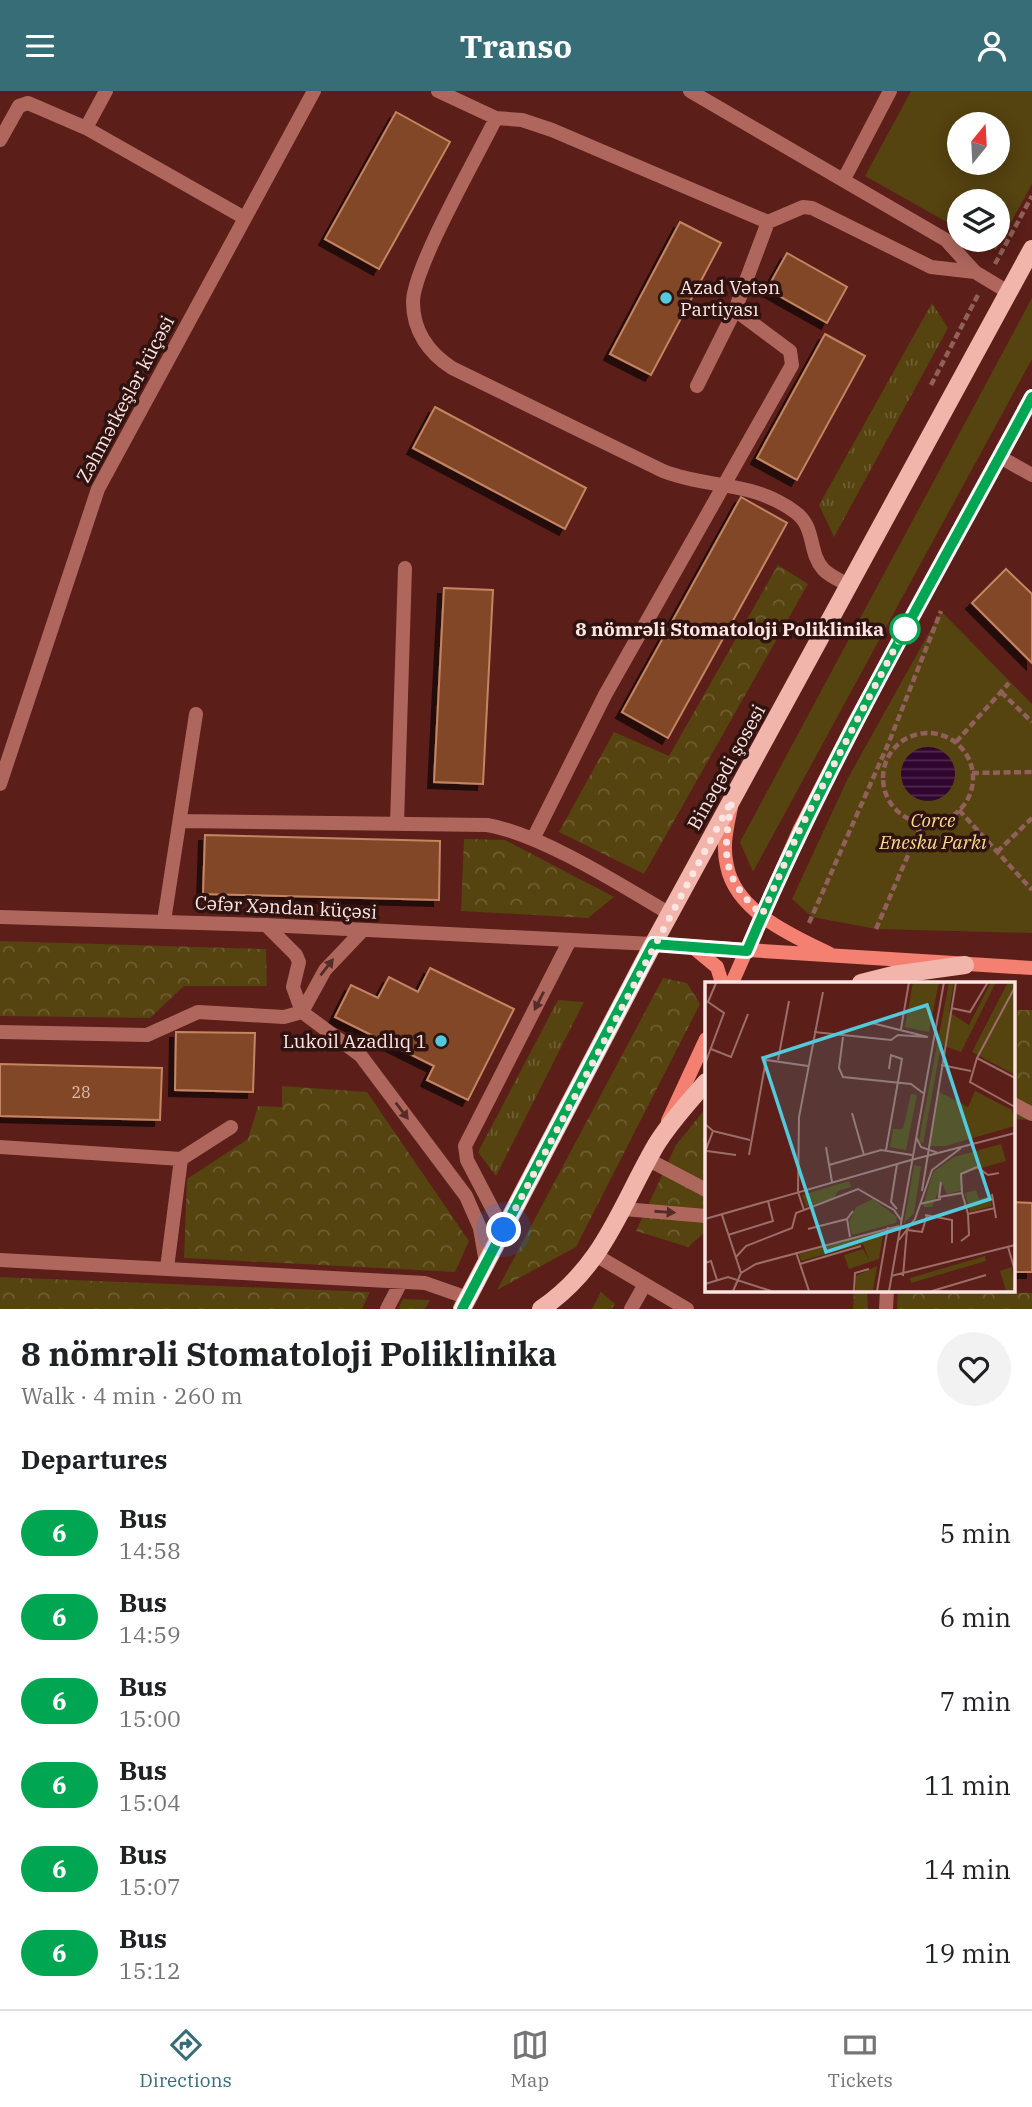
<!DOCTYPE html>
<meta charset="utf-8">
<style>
body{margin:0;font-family:"IBM Plex Serif",serif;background:#f2f2f2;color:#202124;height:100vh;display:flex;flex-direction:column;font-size:26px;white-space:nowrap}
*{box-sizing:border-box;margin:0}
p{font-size:23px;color:#757577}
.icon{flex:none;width:38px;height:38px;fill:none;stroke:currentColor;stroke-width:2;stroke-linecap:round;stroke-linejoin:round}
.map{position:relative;height:1218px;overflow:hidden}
.details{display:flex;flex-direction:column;background:#fff;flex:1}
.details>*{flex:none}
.badge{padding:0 14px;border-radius:23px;font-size:24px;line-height:46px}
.needle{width:46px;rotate:18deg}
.fabs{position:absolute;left:947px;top:21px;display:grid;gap:14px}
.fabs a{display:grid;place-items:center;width:63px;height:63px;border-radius:50%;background:#fff;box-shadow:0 4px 18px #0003;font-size:35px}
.you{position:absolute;width:35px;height:35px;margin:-18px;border:5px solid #fff;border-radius:50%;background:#1a73e8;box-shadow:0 0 0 10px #1a73e833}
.map>.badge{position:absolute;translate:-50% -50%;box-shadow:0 0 0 4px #fff}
h2{padding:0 21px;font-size:26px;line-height:63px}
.round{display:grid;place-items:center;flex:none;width:74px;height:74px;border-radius:37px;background:#f2f2f2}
.summary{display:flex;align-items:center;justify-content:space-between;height:119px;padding:0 21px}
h1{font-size:33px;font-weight:700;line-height:52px}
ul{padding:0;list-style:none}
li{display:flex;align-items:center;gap:21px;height:84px;padding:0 21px}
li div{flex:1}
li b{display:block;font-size:26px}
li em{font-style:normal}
li .badge{min-width:77px;font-weight:700;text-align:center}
header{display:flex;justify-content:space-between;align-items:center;height:91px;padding:0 21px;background:#376d77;color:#fff;font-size:32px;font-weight:700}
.tab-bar{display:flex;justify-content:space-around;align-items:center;height:98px;border-top:2px solid #e0e0e0;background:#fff;font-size:19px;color:#757577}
.tab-bar a{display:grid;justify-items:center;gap:4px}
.tab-bar .selected{color:#376d77}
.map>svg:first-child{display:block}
.grass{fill:url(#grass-tufts)}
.forest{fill:url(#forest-crowns)}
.park{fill:#554310;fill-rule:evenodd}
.water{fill:url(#water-rules)}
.building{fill:#814726;stroke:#c48563;stroke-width:2;filter:url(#shadow)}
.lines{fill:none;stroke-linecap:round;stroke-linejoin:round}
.path{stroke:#91605b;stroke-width:4.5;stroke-dasharray:7 3.5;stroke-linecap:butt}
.lane{stroke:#af675d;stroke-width:14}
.street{stroke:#af675d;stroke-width:14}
.secondary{stroke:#f38071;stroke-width:14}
.primary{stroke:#f1b5ab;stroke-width:18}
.oneway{fill:#552c27}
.line-casing{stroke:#fff;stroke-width:16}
.line{stroke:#00a651;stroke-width:10}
.walk{stroke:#fee5e1;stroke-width:7;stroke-dasharray:0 12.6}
.poi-dot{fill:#53cadc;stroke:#2f1310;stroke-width:2.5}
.stop-dot{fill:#fff;stroke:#00a651;stroke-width:3.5}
.labels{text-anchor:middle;stroke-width:7;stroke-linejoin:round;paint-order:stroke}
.number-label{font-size:16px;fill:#dfbeb2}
.poi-label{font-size:19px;fill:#fee5e1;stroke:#2f1310;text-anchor:start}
.street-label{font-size:19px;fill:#fee5e1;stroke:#2f1310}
.stop-label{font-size:19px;font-weight:bold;fill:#fee5e1;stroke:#2f1310;text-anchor:end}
.park-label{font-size:19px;font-style:italic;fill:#fcdb88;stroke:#2f1310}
.inset-road{fill:none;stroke:#9c6e68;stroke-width:2}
.view{fill:#53cadc;fill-opacity:0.15;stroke:#53cadc;stroke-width:3.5}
.inset-edge{fill:none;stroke:#fee5e1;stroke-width:3.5}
</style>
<header><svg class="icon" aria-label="menu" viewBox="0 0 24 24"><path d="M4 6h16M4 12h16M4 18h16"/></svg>Transo<svg class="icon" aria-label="person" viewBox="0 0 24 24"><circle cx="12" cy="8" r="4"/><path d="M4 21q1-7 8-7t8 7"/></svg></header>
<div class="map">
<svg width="1032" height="1218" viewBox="0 0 1032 1218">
<defs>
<pattern id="grass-tufts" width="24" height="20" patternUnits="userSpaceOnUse" patternTransform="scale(1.75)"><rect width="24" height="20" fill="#554310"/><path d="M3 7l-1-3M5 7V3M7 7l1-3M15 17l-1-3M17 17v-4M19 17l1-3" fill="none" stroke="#6e5e32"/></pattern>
<pattern id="forest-crowns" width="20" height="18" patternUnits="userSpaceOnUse" patternTransform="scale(1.75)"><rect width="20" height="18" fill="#554310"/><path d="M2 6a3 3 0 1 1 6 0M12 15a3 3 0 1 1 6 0" fill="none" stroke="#6e5e32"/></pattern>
<pattern id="water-rules" width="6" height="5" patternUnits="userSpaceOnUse" patternTransform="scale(1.75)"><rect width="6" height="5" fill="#300530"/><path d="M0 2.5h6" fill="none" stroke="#4f294e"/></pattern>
<filter id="shadow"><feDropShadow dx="-6" dy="6" stdDeviation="0" flood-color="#0009"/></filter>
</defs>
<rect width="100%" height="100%" fill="#5b1e18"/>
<!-- grass -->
<path class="grass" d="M932 212 948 237 834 446 819 414Z
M558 909 584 911 496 1085 478 1061Z
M601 1201 615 1213 612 1218H592Z"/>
<!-- forest -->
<path class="forest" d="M778 474 808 493 644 783 559 741 614 641 669 665Z
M464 748 505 749 614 806 588 827 461 820Z
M0 850 266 858 267 895H184L150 927 0 925Z
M663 887 687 892 700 913 576 1156 497 1199Z
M1013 919H1032V1029L1013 1028Z
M282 995 367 1001 469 1150 455 1181 184 1167 187 1088 248 1048 258 1015 282 1016Z
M706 1017V1140L688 1156 636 1140 676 1054Z
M0 1186 370 1201 362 1218H0Z
M854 1199H867L868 1218H853Z
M898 1199 1032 1202V1218H897Z
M403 1208 430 1209 425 1218H398Z"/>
<!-- park -->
<path class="park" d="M911 0H1032V93L996 159 978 149H998V110H959V138L865 85ZM959 33H998V72H959Z
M1032 207V268L753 781 740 751Z
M941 520 1032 613V842L876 838 812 826 792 808 848 687Z"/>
<!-- water -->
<path class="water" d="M901 683a27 27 0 1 1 54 0a27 27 0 1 1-54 0Z"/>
<!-- building -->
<path class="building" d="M396 21 450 51 379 178 325 148Z
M680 131 721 152 651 284 610 263Z
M787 162 847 196 827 232 767 198Z
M825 243 865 265 797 389 757 367Z
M435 316 586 397 565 438 413 357Z
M741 406 787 432 668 647 622 621Z
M1006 478 1032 503V572L972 512Z
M444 497 493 499 483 693 434 691Z
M205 744 440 750 439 809 203 803Z
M430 877 514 918 468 1009 427 989 434 975 335 926 351 894 378 907 389 886 418 901Z
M176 941 255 942 253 1001 175 999Z
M0 973 162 977 160 1029 0 1025Z
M1013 1111 1032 1112V1181H1013Z"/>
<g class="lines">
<!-- path -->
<path class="path" d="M995 173 1032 105
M931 294 979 202
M1001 601 1032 631
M883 687a45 45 0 1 1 90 0a45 45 0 1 1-90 0Z
M956 651 1009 592
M972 682 1032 681
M959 719 1032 799
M997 761 1032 727
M809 832 889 651 941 520
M876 838 922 732"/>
<!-- lane -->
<path class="lane" d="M438 0 496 27 522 29 552 39 768 131 803 116 812 117 931 176 975 181
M690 0 946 149 975 181 1008 201
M496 27C478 64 413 177 413 211 413 240 429 262 452 277L663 380C708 398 752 389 795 421 816 436 808 461 823 478 829 485 842 490 850 495
M844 88 890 0
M735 219 768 131
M1000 366 1032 384
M181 730 487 734C541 743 621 794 670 823
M397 733 405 477
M533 748 605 604 792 274 790 260 735 219 697 295
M164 830 196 623
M266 834 296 864 299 871 293 896 302 921 361 965 466 1105 480 1137 486 1172
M0 941 147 944 198 921 284 926 302 921 325 879 363 839
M1013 1013 1032 1023
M0 1056 181 1068
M649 1069 706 1099
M624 1118 706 1125
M504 1140 467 1069 465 1055 570 849
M597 1165 687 1218
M0 1169 425 1192 468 1207
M167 1177 181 1068 231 1036
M387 1218 401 1191
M631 1218 644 1195
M886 1218 887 1199"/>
<!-- street -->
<path class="street" d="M86 37 106 0
M0 49 19 15 28 12 86 37 243 126
M0 693 98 398 314 0
M0 826 266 834 653 853"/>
<!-- secondary -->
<path class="secondary" d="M731 716C727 736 722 755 727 775 736 821 793 845 830 863
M653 853 1032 877
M694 857 717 876 722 892
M732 892 799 740 855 630 1032 306
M668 1030 706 948"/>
<!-- primary -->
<path class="primary" d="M861 892 893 884 965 874
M462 1218 650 859 1032 158
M541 1218C604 1175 620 1116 656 1054 670 1031 689 1011 706 991"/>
</g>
<!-- one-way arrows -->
<defs><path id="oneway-solid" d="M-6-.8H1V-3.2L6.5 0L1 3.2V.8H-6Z" transform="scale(1.75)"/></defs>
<g class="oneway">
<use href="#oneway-solid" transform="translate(327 876) rotate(-52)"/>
<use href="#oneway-solid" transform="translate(539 910) rotate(117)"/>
<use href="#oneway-solid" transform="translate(402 1020) rotate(53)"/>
<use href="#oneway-solid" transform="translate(665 1121) rotate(4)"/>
</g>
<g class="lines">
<!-- line casing -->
<g class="line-casing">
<path id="line" d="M462 1218 653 853 747 860C828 668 934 489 1032 306"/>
</g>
<!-- line -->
<use href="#line" class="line"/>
<!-- walk -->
<path class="walk" d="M504 1139 732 709C723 763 720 785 762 824L799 740 907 534 905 538"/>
</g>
<!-- markers -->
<g class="poi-dot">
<circle cx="666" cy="207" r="7"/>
<circle cx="441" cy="950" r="7"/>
</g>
<circle class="stop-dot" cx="905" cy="538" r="14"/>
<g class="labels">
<!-- number labels -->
<g class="number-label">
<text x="81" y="1007">28</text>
</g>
<!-- poi labels -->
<g class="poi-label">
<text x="680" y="203">Azad Vətən<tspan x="680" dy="22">Partiyası</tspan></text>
<text x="427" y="957" text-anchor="end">Lukoil Azadlıq 1</text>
</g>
<!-- street labels -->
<g class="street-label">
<text transform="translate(125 308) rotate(-62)" y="7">Zəhmətkeşlər küçəsi</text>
<text transform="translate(726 676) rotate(-61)" y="7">Binəqədi şosesi</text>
<text transform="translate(286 816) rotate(3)" y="7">Cəfər Xəndan küçəsi</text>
</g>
<!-- stop labels -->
<g class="stop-label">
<text x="884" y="545">8 nömrəli Stomatoloji Poliklinika</text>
</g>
<!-- park labels -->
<g class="park-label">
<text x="933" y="736">Corce<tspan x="933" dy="22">Enesku Parkı</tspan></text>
</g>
</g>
<!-- overview -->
<g transform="translate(705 891)">
<rect width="310" height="310" fill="#5b1e18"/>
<path d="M280 274 281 279 206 301 205 296Z" fill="#554310"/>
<path d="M206 112 212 113 201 168 185 165 188 147H198ZM296 162 301 179 256 192 258 208 242 212 237 201 227 225H218L228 190 249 175ZM209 183 216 185 209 231 199 241ZM144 199 146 205 133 209 129 216 101 225 97 213ZM271 208 274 217 285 214 287 224 265 230 260 211ZM168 217 192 235 191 241 147 253 144 240 151 225ZM179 248 174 277 144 287 139 273 158 267 164 278 158 262 96 279 94 272ZM172 284 168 309H151V294ZM307 285 310 309H301L295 289Z" fill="#554310"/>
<path d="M208 0H234L224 50 200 45ZM244 0H249L244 30 264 43 286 0H291L256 70 236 63 218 162 214 158ZM303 0H310V93L267 70ZM270 109 307 128 310 144 240 164H225L234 110 263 125Z" fill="#554310"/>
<path class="inset-road" d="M310 5 272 76 265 100 310 125M246 26 265 30 283 0M167 41 223 55M196 47 204 0M109 50 186 58 193 53 222 55M138 55 134 86 138 95 206 102 218 111M6 67 26 75 43 32M272 76 310 96M73 78 84 19M0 82 19 31 3 20 11 1M236 83 266 89M147 131 159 173M0 142 8 149 0 170M8 149 45 158M211 155 216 165 233 171M121 165 127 200M181 168 197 77 186 73 184 87M2 169 31 173M44 173 61 78 103 84M206 178 310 151M124 183 176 168 207 173M236 200 234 215 257 211 263 232M217 209 251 0M257 211 256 192 272 185 283 193 294 191M287 212 291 236M215 222 236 217M192 227 186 220 192 182M99 228 93 210 94 135 118 10M17 233 36 291M220 233 247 238V261M0 237 206 178M103 247 142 237M23 253 68 239 63 219M145 255 142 237 148 229M194 258 210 237 227 188 256 166M256 259 264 253 263 232 290 226M303 265 310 289M91 270 104 309M30 276 41 264 87 246 91 231 153 207 189 228 196 238M0 281 6 279 12 298M95 282 156 264M186 294 310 263M198 294 202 248 217 250 222 233M0 302 23 295 66 309M28 309 36 291 51 282 194 244M149 309 150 291 164 287M172 309 183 245M184 309 239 0M227 309 281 293"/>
<path class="view" d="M222 23 285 217 121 270 58 76Z"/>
<rect width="310" height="310" class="inset-edge"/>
</g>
</svg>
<div class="fabs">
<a><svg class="needle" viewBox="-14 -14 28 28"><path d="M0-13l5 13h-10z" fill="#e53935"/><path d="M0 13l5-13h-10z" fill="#757577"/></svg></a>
<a><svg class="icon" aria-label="layers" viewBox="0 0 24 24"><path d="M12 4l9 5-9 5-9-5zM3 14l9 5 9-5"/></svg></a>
</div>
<div class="you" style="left:504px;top:1139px"></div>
</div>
<section class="details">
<div class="summary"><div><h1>8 nömrəli Stomatoloji Poliklinika</h1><p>Walk · 4 min · 260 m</p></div><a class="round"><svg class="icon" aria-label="heart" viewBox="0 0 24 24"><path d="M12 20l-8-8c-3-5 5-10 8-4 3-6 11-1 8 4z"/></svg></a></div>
<h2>Departures</h2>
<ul>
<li><span class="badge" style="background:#00a651;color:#fff">6</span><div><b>Bus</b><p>14:58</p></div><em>5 min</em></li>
<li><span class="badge" style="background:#00a651;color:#fff">6</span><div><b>Bus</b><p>14:59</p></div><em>6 min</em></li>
<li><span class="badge" style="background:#00a651;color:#fff">6</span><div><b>Bus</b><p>15:00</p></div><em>7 min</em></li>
<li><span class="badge" style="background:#00a651;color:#fff">6</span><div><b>Bus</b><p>15:04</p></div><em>11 min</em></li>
<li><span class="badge" style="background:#00a651;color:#fff">6</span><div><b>Bus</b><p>15:07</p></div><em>14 min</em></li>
<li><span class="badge" style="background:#00a651;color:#fff">6</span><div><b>Bus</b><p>15:12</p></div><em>19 min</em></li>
</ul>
</section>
<nav class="tab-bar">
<a class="selected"><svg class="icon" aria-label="directions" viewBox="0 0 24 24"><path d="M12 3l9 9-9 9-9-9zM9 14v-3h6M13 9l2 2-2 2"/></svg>Directions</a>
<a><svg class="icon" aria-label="map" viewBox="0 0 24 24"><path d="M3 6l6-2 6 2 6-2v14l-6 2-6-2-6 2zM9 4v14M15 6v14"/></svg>Map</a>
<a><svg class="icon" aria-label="tickets" viewBox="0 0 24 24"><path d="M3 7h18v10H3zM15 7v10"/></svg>Tickets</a>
</nav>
